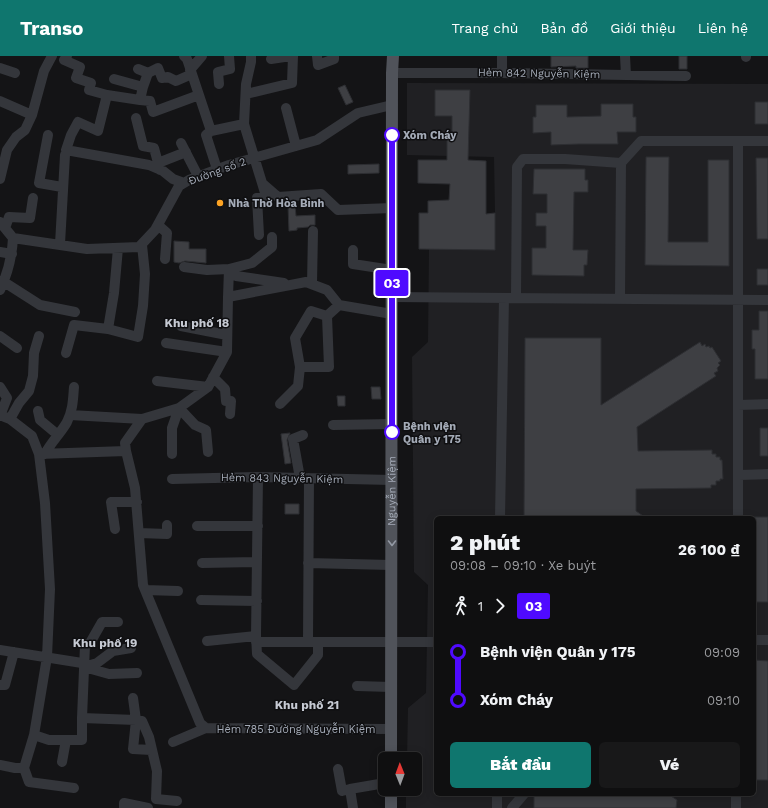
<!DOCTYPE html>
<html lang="vi">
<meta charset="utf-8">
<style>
body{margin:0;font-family:"Work Sans",sans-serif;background:#181819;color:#f1f3f6;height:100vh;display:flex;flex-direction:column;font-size:15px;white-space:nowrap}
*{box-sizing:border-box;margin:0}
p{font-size:13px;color:#9b9c9f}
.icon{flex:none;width:22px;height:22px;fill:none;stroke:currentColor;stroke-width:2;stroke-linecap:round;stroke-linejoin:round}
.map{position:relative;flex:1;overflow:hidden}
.sheet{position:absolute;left:434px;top:460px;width:322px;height:280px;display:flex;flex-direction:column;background:#0f0f10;border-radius:6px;box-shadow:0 2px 10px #0003,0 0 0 1px #2f2f30}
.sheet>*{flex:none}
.badge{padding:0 8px;border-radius:3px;font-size:14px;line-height:26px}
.needle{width:26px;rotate:359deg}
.fabs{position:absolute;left:378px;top:696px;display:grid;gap:8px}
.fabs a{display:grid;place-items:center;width:44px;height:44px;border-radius:6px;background:#0f0f10;box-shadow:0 2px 10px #0003,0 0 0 1px #2f2f30;font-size:20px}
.map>.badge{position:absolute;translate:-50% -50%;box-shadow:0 0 0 2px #fff}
.legs{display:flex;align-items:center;gap:6px;height:44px;padding:0 16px;font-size:13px}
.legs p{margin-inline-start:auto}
.head{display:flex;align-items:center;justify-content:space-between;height:68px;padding:0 16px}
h1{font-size:22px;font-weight:800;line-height:30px}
.cta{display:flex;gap:8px;margin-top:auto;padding:8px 16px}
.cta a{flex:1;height:46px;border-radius:6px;background:#0f766e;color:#fff;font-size:16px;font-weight:800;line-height:46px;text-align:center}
.cta a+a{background:#181819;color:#f1f3f6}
ul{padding:0 16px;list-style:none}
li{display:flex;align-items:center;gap:14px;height:48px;font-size:15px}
li i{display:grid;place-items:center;width:6px;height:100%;margin:0 5px;background:currentColor}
li i::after{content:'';width:10px;height:10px;margin:-5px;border:3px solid;border-radius:50%;background:#0f0f10}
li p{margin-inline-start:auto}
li:first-child i{background:linear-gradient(#0000 50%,currentColor 0)}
li:last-child i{background:linear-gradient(currentColor 50%,#0000 0)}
header{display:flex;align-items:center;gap:24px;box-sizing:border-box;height:56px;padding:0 20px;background:#0f766e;color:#fff}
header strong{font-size:19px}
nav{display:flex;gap:22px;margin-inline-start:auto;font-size:14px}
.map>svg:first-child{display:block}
.built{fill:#202023;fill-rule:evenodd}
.building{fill:#3e3f43;stroke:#2d2e32}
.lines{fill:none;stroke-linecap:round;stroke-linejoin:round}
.minor{stroke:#34363b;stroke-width:10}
.major{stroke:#50535a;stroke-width:12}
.oneway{stroke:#9399a4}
.line-1-casing{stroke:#fff;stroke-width:9}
.line-1{stroke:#4f0aff;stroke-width:6}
.stop-1-dot{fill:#fff;stroke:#4f0aff;stroke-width:2}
.poi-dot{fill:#fda424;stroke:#0f0f11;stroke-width:1.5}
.labels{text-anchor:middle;stroke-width:3;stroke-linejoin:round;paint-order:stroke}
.street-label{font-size:11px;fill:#a4abb7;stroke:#0f0f11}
.stop-label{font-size:11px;font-weight:bold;fill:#a4abb7;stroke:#0f0f11;text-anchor:start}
.poi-label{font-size:11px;font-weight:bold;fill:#a4abb7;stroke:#0f0f11;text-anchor:start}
.neighbourhood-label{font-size:12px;font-weight:bold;fill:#c6cad3;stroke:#0f0f11}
</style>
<header>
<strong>Transo</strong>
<nav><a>Trang chủ</a><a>Bản đồ</a><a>Giới thiệu</a><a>Liên hệ</a></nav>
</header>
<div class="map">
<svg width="768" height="752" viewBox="0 0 768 752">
<rect width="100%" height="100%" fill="#141416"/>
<!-- built -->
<path class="built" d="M407 27 768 28V752H406V733H415V703H407L408 652 426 637 428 529 414 516 412 301 428 286 429 193 495 194V157L494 101 407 99ZM436 462H754V738H436Z"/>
<!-- building -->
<path class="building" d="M551 0H588V12H576V10L551 11Z
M679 0H687V13H679Z
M345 29 353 46 346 49 338 32Z
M435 34H470L468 104 486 105V158L495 157V194L419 193V157H428V145L449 144 450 128 418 127V104H447V83H452V60H435Z
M755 46H768V68H755Z
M601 48H633V61H636V76H617L618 88H579L551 89V76L533 77V61H536V49H567V61L601 60Z
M646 101H669L668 186H708V104H729V210L645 209Z
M756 102H768V183H757Z
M379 108V117L348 118V109Z
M534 113H585V124H588V136H574L573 194H588L587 209H584V220L532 219V192H546V170H536V157H547V138H533Z
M288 150H295L296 160 315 159V169H310L308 171 297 172V174L289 175Z
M174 185 189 186V193H206V207L185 205 179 207 174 206Z
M757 213H768V229H757Z
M759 255H768V323H755V293H752V274H759Z
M525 282H601V349L700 286 702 290 705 288 706 291 709 290 710 292 712 291 721 305 718 307 720 309 717 312 718 315 714 317 716 320 637 371 638 395 712 394V398H716V401H720V404H722L723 423H720V425H716V429H711V432L636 433V455L646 462H524Z
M371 331H380L381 343H372Z
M337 340H345V350H338Z
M760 372H768V400H760Z
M290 377 287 384 291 407 285 408 281 378Z
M285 448H299V458H285Z
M754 461H768V546H754Z
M754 604 768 605V724H754Z
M534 738H668L677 744 676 752H534Z"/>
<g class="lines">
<!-- minor -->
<path class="minor" d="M67 0 64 4 80 11 76 22 91 27 89 34 107 39 140 44
M184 0 187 3 211 75 206 79 217 113
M251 0V6L246 28 244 68 266 140 257 142 259 179
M317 0 318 9 334 3V0
M502 0V17
M625 0 626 19
M746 1V0
M271 3 291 0
M0 12 15 17
M138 13 148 17 158 12 162 22 168 21 176 25 192 18
M190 14 202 0
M148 17 143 31 140 44 150 45 153 56 199 39
M392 17H502L686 20
M114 23 143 31
M219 28 218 16 230 13 229 0
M246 38 292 27 293 0
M107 39 98 75 78 66 71 79 66 94 149 109 163 115 173 123 184 127
M0 45 32 59
M286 52 296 90
M136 62 143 90 154 92 160 114
M211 75 244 68
M48 79 39 127 62 131
M738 85V462
M181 87 198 120
M158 107 186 96
M0 123 7 94 16 81 25 74 32 59 44 15 52 0
M263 128 278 141 321 138 338 154 392 152
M0 166 13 182 87 193 139 191 155 174 179 130 189 124 229 109 317 84 358 57 392 49
M158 169 167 177 165 203
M5 172 9 161 30 162 33 142
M60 188 65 99
M353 194V208L392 214
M0 196 12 198
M184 211 207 214 229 213
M236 220 284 227
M0 225 4 226 40 249 75 256
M312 228 313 175
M0 234C8 217 12 201 13 182
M228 241 229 213 252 207 272 191V181
M392 241 768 244
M516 242 517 111 523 103H565L621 107
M620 243 621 107 641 85H768
M181 270 227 279
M108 273 114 237 118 192
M0 280 17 292
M166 287 227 296
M66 297 74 269 108 273 138 281 143 250 145 218 142 189
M300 311 295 282 311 255 327 260
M213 321 225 333 226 345H231L230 358
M157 325 208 331
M0 331 7 342 0 360
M280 348 298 330 300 311H329L327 260 339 249
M738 349 768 348
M38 355 40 364 58 379
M0 359 10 363 32 380 39 398 126 395 125 387 142 363 179 352 208 331 227 296 228 241 306 226 327 234 339 249 392 258
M70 359 142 363
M10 363 19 347 29 335 33 320 34 297 39 280
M333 369 392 368
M126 395 135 432 143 529 200 667 206 672 391 673
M45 398C51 386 61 377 67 366 73 354 73 343 74 331
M172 398V372L179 352 195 369 206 374 208 396
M739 419 768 418
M300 422 293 383 303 379
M172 423 258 421 392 424
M500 462 504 242
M197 470H258
M115 473 111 446H137
M139 477 167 478V469
M202 507 257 506
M308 507 391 509
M145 534 178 535
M201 544 257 545
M256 580 258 421
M754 584H768
M207 585 256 580 257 598 294 629 318 599V586
M256 586H436
M308 586 309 422
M0 594 82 607 84 611 109 618 137 617
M84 611 97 607 113 595 131 592
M0 629H5L14 596
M357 630 391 631
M133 642 136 664 133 693 151 694
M82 662 85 589 90 587 102 566H118
M34 679 49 684H82V662L136 664 142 665 149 681 157 715 156 743 177 745
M173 686 206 672
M62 706 66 684
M0 709 15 712H24
M24 712 34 679 47 601 50 533 45 447 39 398
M24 712 29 726 74 732
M338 713 342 735 350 733 353 752
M350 733 385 727
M497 738V752
M124 752V747L148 752
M512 752 524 738
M736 752V738"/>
<!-- major -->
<g class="major">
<path id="s1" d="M391 703 392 17 393 0"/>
<path d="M391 752V733"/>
</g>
</g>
<!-- one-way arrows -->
<defs><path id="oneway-chevron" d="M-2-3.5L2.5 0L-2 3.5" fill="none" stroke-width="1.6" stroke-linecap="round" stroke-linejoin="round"/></defs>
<use class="oneway" href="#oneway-chevron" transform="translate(392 487) rotate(90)"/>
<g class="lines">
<!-- line-1 casing -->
<g class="line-1-casing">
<path id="line-1" d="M392 376V79"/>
</g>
<!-- line-1 -->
<use href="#line-1" class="line-1"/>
</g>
<!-- markers -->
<g class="stop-1-dot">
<circle cx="392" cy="79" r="7"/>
<circle cx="392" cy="376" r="7"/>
</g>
<circle class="poi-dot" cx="220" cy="147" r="4"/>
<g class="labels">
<!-- street labels -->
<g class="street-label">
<text transform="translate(539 17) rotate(1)" y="4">Hẻm 842 Nguyễn Kiệm</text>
<text transform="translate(217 115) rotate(-20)" y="4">Đường số 2</text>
<text transform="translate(282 422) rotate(1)" y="4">Hẻm 843 Nguyễn Kiệm</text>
<text dy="4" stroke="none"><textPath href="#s1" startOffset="268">Nguyễn Kiệm</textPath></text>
<text x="296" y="677">Hẻm 785 Đường Nguyễn Kiệm</text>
</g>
<!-- stop labels -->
<g class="stop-label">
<text x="403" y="83">Xóm Cháy</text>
<text x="403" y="374">Bệnh viện<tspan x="403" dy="13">Quân y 175</tspan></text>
</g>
<!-- poi labels -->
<g class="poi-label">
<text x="228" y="151">Nhà Thờ Hòa Bình</text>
</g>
<!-- neighbourhood labels -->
<g class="neighbourhood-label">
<text x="197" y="271">Khu phố 18</text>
<text x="105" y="591">Khu phố 19</text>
<text x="307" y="653">Khu phố 21</text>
</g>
</g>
</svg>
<div class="fabs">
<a><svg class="needle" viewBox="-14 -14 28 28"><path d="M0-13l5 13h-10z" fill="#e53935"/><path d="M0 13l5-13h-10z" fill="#9b9c9f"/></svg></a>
</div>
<b class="badge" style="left:392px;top:227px;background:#4f0aff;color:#fff">03</b>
<section class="sheet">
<div class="head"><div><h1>2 phút</h1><p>09:08 – 09:10 · Xe buýt</p></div><b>26 100 ₫</b></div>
<div class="legs"><svg class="icon" aria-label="walk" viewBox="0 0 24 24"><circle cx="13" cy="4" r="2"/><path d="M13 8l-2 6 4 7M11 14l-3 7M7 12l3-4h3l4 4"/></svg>1<svg class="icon" aria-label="forward" viewBox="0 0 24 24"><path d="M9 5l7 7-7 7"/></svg><b class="badge" style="background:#4f0aff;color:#fff">03</b></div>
<ul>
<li><i style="color:#4f0aff"></i><b>Bệnh viện Quân y 175</b><p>09:09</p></li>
<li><i style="color:#4f0aff"></i><b>Xóm Cháy</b><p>09:10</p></li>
</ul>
<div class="cta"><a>Bắt đầu</a><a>Vé</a></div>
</section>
</div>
